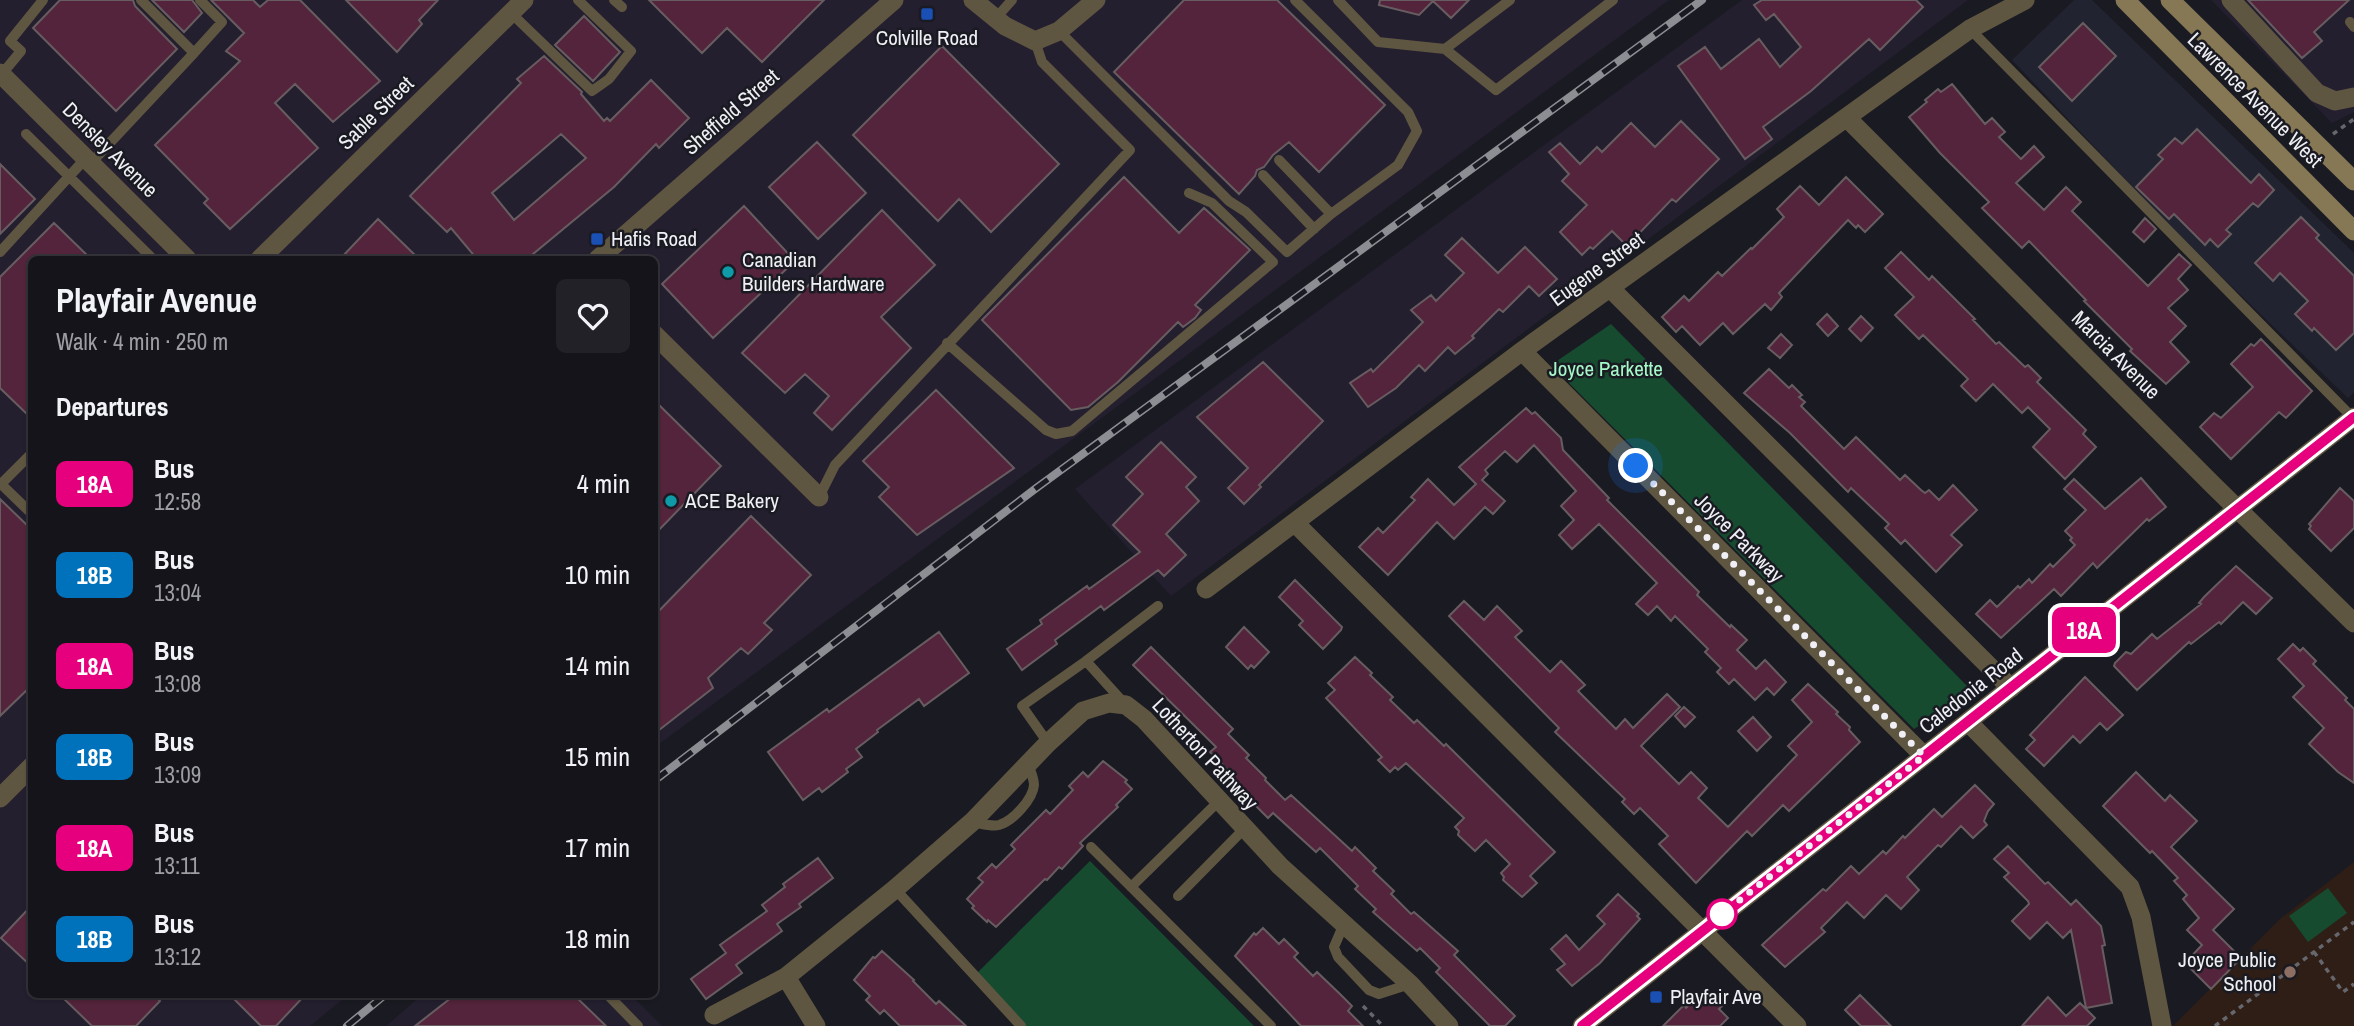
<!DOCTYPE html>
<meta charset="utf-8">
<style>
body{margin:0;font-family:"Archivo Narrow",sans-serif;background:#212127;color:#f1f3f6;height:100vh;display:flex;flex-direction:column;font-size:26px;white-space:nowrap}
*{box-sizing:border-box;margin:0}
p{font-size:23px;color:#9d9ea2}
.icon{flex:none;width:38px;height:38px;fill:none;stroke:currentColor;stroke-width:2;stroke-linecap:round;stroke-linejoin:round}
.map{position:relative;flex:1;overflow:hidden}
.side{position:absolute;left:28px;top:256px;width:630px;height:742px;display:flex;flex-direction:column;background:#14141a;border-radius:10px;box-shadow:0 2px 5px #0004,0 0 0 2px #333339}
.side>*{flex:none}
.badge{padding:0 14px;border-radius:10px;font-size:24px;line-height:46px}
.you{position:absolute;width:35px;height:35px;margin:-18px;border:5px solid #fff;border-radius:50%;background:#1a73e8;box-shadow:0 0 0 10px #1a73e833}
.map>.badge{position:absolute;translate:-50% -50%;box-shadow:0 0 0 4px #fff}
h2{padding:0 28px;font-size:26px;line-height:63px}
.round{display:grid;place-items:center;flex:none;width:74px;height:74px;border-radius:10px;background:#212127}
.overview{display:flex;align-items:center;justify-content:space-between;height:119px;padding:0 28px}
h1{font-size:33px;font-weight:700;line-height:52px}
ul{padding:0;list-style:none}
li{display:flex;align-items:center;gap:21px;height:91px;padding:0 28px}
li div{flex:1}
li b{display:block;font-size:26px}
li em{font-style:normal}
li .badge{min-width:77px;font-weight:700;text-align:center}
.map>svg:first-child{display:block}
.built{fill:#222330}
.industrial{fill:#241f2f}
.education{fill:#2e1e16}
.green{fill:#164b30}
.building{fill:#53243b;stroke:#675d61;stroke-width:2;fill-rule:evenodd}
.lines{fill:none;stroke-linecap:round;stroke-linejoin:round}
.path{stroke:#66666d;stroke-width:3.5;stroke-dasharray:5 5;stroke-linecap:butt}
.service{stroke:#5f5641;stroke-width:10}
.minor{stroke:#5f5641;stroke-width:19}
.tertiary{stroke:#5f5641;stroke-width:19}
.secondary{stroke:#867755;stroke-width:19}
.rail-casing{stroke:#8d8d94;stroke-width:8}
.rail{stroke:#1a1a22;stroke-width:5;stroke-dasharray:16;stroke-linecap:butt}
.line-casing{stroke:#fff;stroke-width:16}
.line{stroke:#e6007e;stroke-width:10}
.walk{stroke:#efeff5;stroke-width:7;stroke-dasharray:0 12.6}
.transit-dot{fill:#1a4fb4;stroke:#1a1a22;stroke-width:2.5}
.culture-dot{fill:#0f9aa8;stroke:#1a1a22;stroke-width:2.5}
.stop-dot{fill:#fff;stroke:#e6007e;stroke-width:3.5}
.education-dot{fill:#8d6e63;stroke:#1a1a22;stroke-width:2.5}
.labels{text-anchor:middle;stroke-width:5;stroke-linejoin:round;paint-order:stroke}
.poi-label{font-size:21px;fill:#efeff5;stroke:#1a1a22;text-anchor:start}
.street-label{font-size:21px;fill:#efeff5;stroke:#1a1a22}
.park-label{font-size:21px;fill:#a5f9c8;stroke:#1a1a22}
</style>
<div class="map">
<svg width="2354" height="1026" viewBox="0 0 2354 1026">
<rect width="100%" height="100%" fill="#1a1a22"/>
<!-- built -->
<path class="built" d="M2074 0H2092L2354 253V392L2348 398 2174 231 2012 60Z"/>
<!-- industrial -->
<path class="industrial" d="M0 0H1669L655 747 654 259H32V994H349L310 1026H0Z
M1742 0H1968L1171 596 1075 489Z
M2211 0H2354V112L2332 123Z
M423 994H630L662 1026H386Z"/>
<!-- education -->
<path class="education" d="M2354 862V1026H2173L2280 919Z"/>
<!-- green -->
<path class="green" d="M1611 324 1972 691 1914 729 1551 365Z
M1090 861 1254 1026H1020L972 978Z
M2328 888 2347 913 2308 942 2289 916Z"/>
<!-- building -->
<path class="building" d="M60 0H133L135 6 177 49 116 111 33 28Z
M152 0H192L202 13 184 32Z
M211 0H253L260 7 268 0H300L380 81 333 122 295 84 275 103 318 148 230 229 204 203 208 199 155 145 240 61 226 51 244 33Z
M346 0H438L419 20 422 24 397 52Z
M649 0H824L762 62 727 28 702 53Z
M1184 0H1277L1385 105 1319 172 1289 142 1273 155 1264 167 1257 170 1255 176 1239 194 1114 72Z
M1380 0H1469L1451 18 1433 1 1419 15 1379 5Z
M1762 0H1916L1923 7 1880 50 1869 39 1811 91 1763 127 1772 139 1745 159 1678 66 1705 47 1721 69 1759 39 1780 67 1801 47 1774 14 1766 20 1754 5Z
M2248 0H2349L2314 32 2322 41 2302 58Z
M584 16 620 52 593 81 555 45Z
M2083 23 2116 56 2072 101 2039 67Z
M942 46 1059 164 991 232 959 199 938 221 853 135Z
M544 56 582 92 581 94 604 121 607 118 610 121 651 80 689 118 659 148 656 144 614 187 527 259H477L451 228 447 232 410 196 521 83 517 79ZM561 134 586 158 514 220 492 193Z
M1952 84 1985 124 1992 118 2005 132 1999 137 2021 159 2034 146 2044 157 2016 183 2044 210 2066 187 2081 202 2072 211 2148 286 2179 254 2191 265 2178 279 2188 290 2168 308 2186 326 2170 342 2189 362 2166 384 2130 351 2132 349 2084 301 2086 300 2029 241 2022 248 1982 208 1989 202 1940 153 1909 117 1927 102 1925 100 1938 89 1941 92Z
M1681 121 1719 159 1676 202 1672 199 1627 246 1612 231 1593 249 1590 247 1582 255 1560 232 1587 205 1562 181 1569 174 1549 152 1560 143 1580 164 1597 147 1602 152 1631 123 1655 147Z
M2197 129 2251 183 2259 174 2274 190 2258 207 2253 203 2226 230 2231 234 2218 247 2210 239 2205 245 2174 214 2169 219 2136 187 2163 159 2158 155 2175 138 2182 144Z
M817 142 866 193 818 239 769 187Z
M0 164 35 199 0 234Z
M1124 177 1179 233 1204 208 1250 250 1195 305 1201 310 1195 318 1183 327 1178 322 1118 382 1088 407 1071 410 982 320Z
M1846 177 1883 214 1865 232 1858 225 1856 228 1848 220 1779 293 1782 297 1771 310 1765 304 1733 334 1723 323 1700 345 1682 326 1676 332 1662 317 1684 296 1689 301 1718 272 1722 276 1751 248 1752 249 1784 217 1777 209 1800 186 1819 205Z
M744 206 795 261 713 338 662 284Z
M882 210 935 265 881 317 911 348 832 430 814 413 829 396 805 374 785 393 742 353Z
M2301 217 2319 235 2316 238 2354 276V333L2336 350 2314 328 2312 331 2295 314 2308 301 2280 273 2273 281 2255 263Z
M2145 218 2156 229 2144 242 2133 232Z
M378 219 419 259H340Z
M54 223 91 259H32V419L0 388V277Z
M1462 238 1498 273 1525 247 1557 279 1539 296 1529 286 1503 312 1499 309 1472 336 1474 338 1455 354 1448 347 1425 371 1419 365 1396 388 1368 407 1350 383 1371 369 1373 372 1423 322 1411 310 1431 295 1436 301 1464 273 1445 255Z
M1901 252 1929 280 1932 276 1975 319 1973 320 1996 344 1999 342 2025 367 2028 365 2041 378 2037 382 2086 430 2083 434 2096 447 2065 479 2033 447 2050 429 2028 407 2022 413 1993 384 1976 401 1961 386 1968 379 1923 335 1919 339 1895 315 1914 297 1885 268Z
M1827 314 1838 326 1828 336 1817 324Z
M1861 316 1873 328 1861 341 1849 329Z
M1781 334 1792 345 1780 358 1768 348Z
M2261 339 2312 391 2286 418 2279 412 2231 459 2200 427 2214 413 2221 418 2253 387 2231 364 2251 344 2254 346Z
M1263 362 1323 421 1259 485 1261 487 1244 504 1228 488 1248 468 1197 417Z
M1769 369 1789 388 1792 385 1802 395 1799 397 1805 402 1801 406 1844 449 1856 437 1900 480 1905 475 1921 490 1925 493 1929 490 1939 500 1953 485 1977 510 1951 535 1962 545 1936 572 1905 540 1901 544 1885 528 1889 524 1851 488 1848 492 1790 433 1744 393Z
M936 390 1014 468 917 535 879 497 889 487 863 461Z
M654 400 721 466 654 535Z
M1526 408 1532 414 1535 412 1561 438 1563 450 1609 498 1607 500 1699 592 1697 595 1730 627 1731 625 1747 640 1737 650 1756 669 1765 660 1786 682 1774 695 1767 688 1755 700 1734 679 1729 684 1717 672 1721 668 1705 652 1708 649 1675 616 1671 621 1657 606 1648 615 1636 604 1657 583 1599 524 1572 549 1559 535 1574 520 1561 506 1576 491 1534 445 1517 462 1505 451 1485 470 1488 474 1482 480 1505 501 1493 514 1485 507 1454 539 1437 522 1388 575 1359 547 1378 528 1383 533 1415 500 1411 497 1428 479 1454 505 1476 484 1459 467Z
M1161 442 1196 477 1186 487 1199 501 1166 534 1186 555 1164 576 1158 570 1104 610 1101 606 1055 640 1057 644 1022 670 1007 649 1042 624 1040 620 1087 586 1089 589 1140 552 1113 525 1143 494 1126 477Z
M2141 478 2166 507 2149 521 2147 519 2097 568 2093 563 2061 596 2054 589 2001 638 1976 614 1990 600 1997 607 2018 586 2020 588 2029 579 2032 583 2050 564 2053 567 2075 545 2070 540 2072 538 2065 531 2086 510 2064 489 2074 479 2105 509Z
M2340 488 2354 501V528L2331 551 2309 529 2311 526 2309 524Z
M0 499 32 530V685L0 716Z
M751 516 811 575 764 623 772 630 748 654 741 648 708 678 713 688 654 734V616Z
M2236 566 2272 598 2256 614 2243 602 2221 624 2219 622 2191 644 2189 642 2137 690 2114 666 2115 663 2126 652 2131 654 2152 634 2157 639 2201 604 2199 603 2204 597Z
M1295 580 1342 627 1341 630 1323 649 1299 625 1303 621 1279 597Z
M1464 601 1484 620 1497 606 1522 631 1515 637 1550 672 1561 661 1585 685 1578 691 1616 729 1625 719 1633 728 1667 694 1680 707 1641 746 1679 784 1691 772 1707 788 1698 798 1728 827 1797 755 1788 746 1812 722 1792 700 1808 684 1838 712 1836 714 1850 727 1849 730 1860 742 1789 811 1783 805 1752 836 1747 831 1696 883 1659 844 1668 836 1640 808 1634 814 1622 802 1625 799 1555 732 1559 728 1449 616Z
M1244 627 1269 652 1254 668 1251 665 1248 669 1226 647Z
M939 632 969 673 924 706 919 699 877 730 878 732 856 749 862 757 846 769 848 772 822 792 819 788 803 800 768 752 827 709 829 712Z
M2293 644 2300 651 2303 648 2316 661 2313 664 2347 698 2345 700 2354 709V783L2338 772 2309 744 2324 728 2293 697 2304 686 2278 659Z
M1151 647 1233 729 1228 734 1249 755 1246 758 1266 778 1265 780 1285 800 1291 795 1352 851 1355 847 1376 868 1373 871 1394 891 1391 894 1411 914 1414 912 1458 951 1454 955 1515 1016 1505 1026H1490L1436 972 1440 968 1420 948 1417 951 1373 912 1376 909 1355 889 1358 886 1320 848 1316 852 1273 813 1268 818 1247 797 1249 796 1228 775 1231 773 1210 752 1216 747 1133 665Z
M1355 657 1372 673 1370 675 1393 697 1390 700 1414 723 1417 720 1444 746 1446 744 1555 852 1530 876 1537 883 1522 897 1503 880 1504 877 1501 873 1510 864 1486 840 1475 851 1458 835 1459 831 1455 827 1464 818 1406 763 1398 770 1395 767 1390 772 1378 760 1382 757 1326 698 1335 690 1328 683Z
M2085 677 2123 715 2107 730 2100 723 2080 743 2073 736 2044 766 2026 749 2035 740 2030 735Z
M1684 707 1695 717 1685 727 1675 716Z
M1753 717 1771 737 1757 751 1738 731Z
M1103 761 1127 780 1125 782 1132 789 1116 805 1118 807 1080 843 1083 846 1062 869 1059 867 1047 880 1045 879 996 927 988 920 987 922 972 908 974 906 967 899 983 882 978 878 992 864 996 868 1015 849 1011 845 1046 810 1050 814 1073 790 1069 786 1083 772 1088 777Z
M2136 772 2165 801 2170 795 2197 821 2171 847 2234 909 2213 930 2241 958 2211 989 2185 963 2202 945 2187 930 2199 918 2183 899 2187 895 2174 881 2178 878 2152 851 2150 853 2103 806Z
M1975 785 1994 804 1988 811 1984 821 1987 825 1973 838 1961 826 1941 847 1938 845 1907 877 1919 890 1901 909 1886 895 1864 918 1847 902 1821 928 1825 932 1785 967 1762 945 1823 889 1826 891 1851 866 1859 874 1883 851 1886 854 1903 836 1905 838 1934 809 1942 817Z
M2008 846 2045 884 2048 882 2071 905 2076 900 2101 926 2105 945 2102 946 2112 1003 2086 1008 2071 930 2063 938 2047 922 2030 939 2012 921 2029 904 2028 901 2004 877 2009 873 1994 859Z
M818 858 833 878 799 904 801 907 777 924 782 931 736 965 742 973 706 999 691 979 726 953 720 945 767 911 762 905 785 887 783 884Z
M1618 894 1639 914 1637 916 1640 919 1600 963 1572 986 1557 970 1565 964 1551 949 1566 935 1579 950 1605 924 1597 916Z
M32 905V967L1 938Z
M1263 928 1279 944 1284 939 1298 953 1294 957 1313 976 1317 972 1341 995 1352 1006 1348 1011 1363 1026H1301L1235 956 1254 933 1256 935Z
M882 951 914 980 913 981 936 1004 939 1001 966 1026H900L884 1010 880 1014 866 1000 870 996 854 980 873 957 875 958Z
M1705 989 1722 1006 1719 1009 1728 1018 1720 1026H1663L1684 1005 1686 1008Z
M59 994H153L160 1001 136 1026H92Z
M229 994H306L276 1026H261Z
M456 994H573L606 1026H415Z
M1860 995 1891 1026H1861L1845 1010Z
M2048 997 2066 1016 2080 1003 2095 1018 2087 1026H2022Z"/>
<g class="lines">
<!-- path -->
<path class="path" d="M2333 134 2354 119
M2314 952 2343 992 2354 984
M1363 1006 1383 1026
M2215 1026 2354 922"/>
<!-- service -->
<path class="service" d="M614 0 622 7
M1338 0 1378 42 1445 49 1510 0
M511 13 592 91 609 79 631 51 578 0
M996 18 1012 0
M2350 22 2354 27
M1970 29 2353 418
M1059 31 1229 201 1246 212 1287 252 1331 214 1398 165 1417 131 1408 112 1295 0
M1445 49 1496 90 1613 0
M194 53 222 22 200 0
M2 74 21 51 10 41 43 0
M26 134 153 259
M1279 160 1331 214
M91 163 194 53 141 0
M1263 175 1314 229
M0 252 86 158
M947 343 1046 430 1056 434 1072 431 1273 262 1212 203 1189 193
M32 453 1 484 32 514
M819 497 835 465 1130 150 1042 62 1035 41
M1086 661 1124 703
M1048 743 1022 706 1086 661 1158 606
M972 822C980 823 991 827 999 825 1013 821 1033 799 1034 785 1034 778 1030 770 1028 764
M1091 847 1271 1026
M1131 887 1219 801
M895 889 1021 1026
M1178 896 1244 829
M1343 926 1334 947 1338 957 1369 990 1379 994 1410 984
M607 994 638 1026"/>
<!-- minor -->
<path class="minor" d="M2231 0 2317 93 2335 101 2354 97
M0 73 187 259
M1847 118 2213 485 2354 623
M260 259 524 0
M1610 288 2011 688
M654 334 819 497
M1522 351 1924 756
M1295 523 1797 1026
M1206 589 1522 351 1901 78 1970 29 2025 0
M1968 722 2130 887 2141 917 2162 1026
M786 977 816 1026
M714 1015 786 977 895 889 972 822 1048 743 1083 711 1109 703 1126 705 1144 719 1280 866 1410 984 1449 1026"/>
<!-- tertiary -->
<path class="tertiary" d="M973 0 1005 26 1035 41 1059 31 1096 0
M598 259 894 0
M0 798 32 766
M1582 1026 2354 417"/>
<!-- secondary -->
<path class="secondary" d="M2125 0 2354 231
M2170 0 2354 181"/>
<!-- rail casing -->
<g class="rail-casing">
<path id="rail" d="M654 781 1035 489 1702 0
M347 1026 386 994"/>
</g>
<!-- rail -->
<use href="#rail" class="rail"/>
</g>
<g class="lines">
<!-- line casing -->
<g class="line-casing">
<path id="line" d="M1582 1026 2354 417"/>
</g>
<!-- line -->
<use href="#line" class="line"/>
<!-- walk -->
<path class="walk" d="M1636 466 1924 756 1722 914"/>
</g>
<!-- markers -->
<g class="transit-dot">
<rect x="920" y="7" width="14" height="14" rx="3.5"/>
<rect x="590" y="232" width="14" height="14" rx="3.5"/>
<rect x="1649" y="990" width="14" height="14" rx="3.5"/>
</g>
<g class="culture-dot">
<circle cx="728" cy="272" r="7"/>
<circle cx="671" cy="501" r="7"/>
</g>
<circle class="stop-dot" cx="1722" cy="914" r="14"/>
<circle class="education-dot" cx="2290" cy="972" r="7"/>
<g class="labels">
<!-- poi labels -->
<g class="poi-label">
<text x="927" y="45" text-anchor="middle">Colville Road</text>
<text x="611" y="246">Hafis Road</text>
<text x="742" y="267">Canadian<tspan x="742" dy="24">Builders Hardware</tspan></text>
<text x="685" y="508">ACE Bakery</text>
<text x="2276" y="967" text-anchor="end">Joyce Public<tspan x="2276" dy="24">School</tspan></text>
<text x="1670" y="1004">Playfair Ave</text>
</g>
<!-- street labels -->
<g class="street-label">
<text transform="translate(2255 100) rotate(45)" y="7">Lawrence Avenue West</text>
<text transform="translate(731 112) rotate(-41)" y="7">Sheffield Street</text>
<text transform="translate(376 113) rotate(-44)" y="7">Sable Street</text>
<text transform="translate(110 150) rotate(45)" y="7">Densley Avenue</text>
<text transform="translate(1597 269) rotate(-36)" y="7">Eugene Street</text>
<text transform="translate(2116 355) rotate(45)" y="7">Marcia Avenue</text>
<text transform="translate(1739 538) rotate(45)" y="7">Joyce Parkway</text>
<text transform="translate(1971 691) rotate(-38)" y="7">Caledonia Road</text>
<text transform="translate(1205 754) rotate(47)" y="7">Lotherton Pathway</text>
</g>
<!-- park labels -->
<g class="park-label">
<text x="1606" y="376">Joyce Parkette</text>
</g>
</g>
</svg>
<div class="you" style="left:1636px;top:466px"></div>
<b class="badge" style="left:2084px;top:630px;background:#e6007e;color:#fff">18A</b>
<section class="side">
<div class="overview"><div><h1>Playfair Avenue</h1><p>Walk · 4 min · 250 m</p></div><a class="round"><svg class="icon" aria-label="heart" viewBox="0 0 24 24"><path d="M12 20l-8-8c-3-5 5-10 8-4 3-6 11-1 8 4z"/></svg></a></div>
<h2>Departures</h2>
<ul>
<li><span class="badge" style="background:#e6007e;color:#fff">18A</span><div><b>Bus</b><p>12:58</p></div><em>4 min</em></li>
<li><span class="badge" style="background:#0072bc;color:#fff">18B</span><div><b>Bus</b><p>13:04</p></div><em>10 min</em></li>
<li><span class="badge" style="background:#e6007e;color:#fff">18A</span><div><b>Bus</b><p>13:08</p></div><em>14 min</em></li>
<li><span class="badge" style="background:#0072bc;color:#fff">18B</span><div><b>Bus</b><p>13:09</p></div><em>15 min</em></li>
<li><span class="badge" style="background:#e6007e;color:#fff">18A</span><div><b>Bus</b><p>13:11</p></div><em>17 min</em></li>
<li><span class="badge" style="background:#0072bc;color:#fff">18B</span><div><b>Bus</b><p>13:12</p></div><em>18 min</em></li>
</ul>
</section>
</div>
